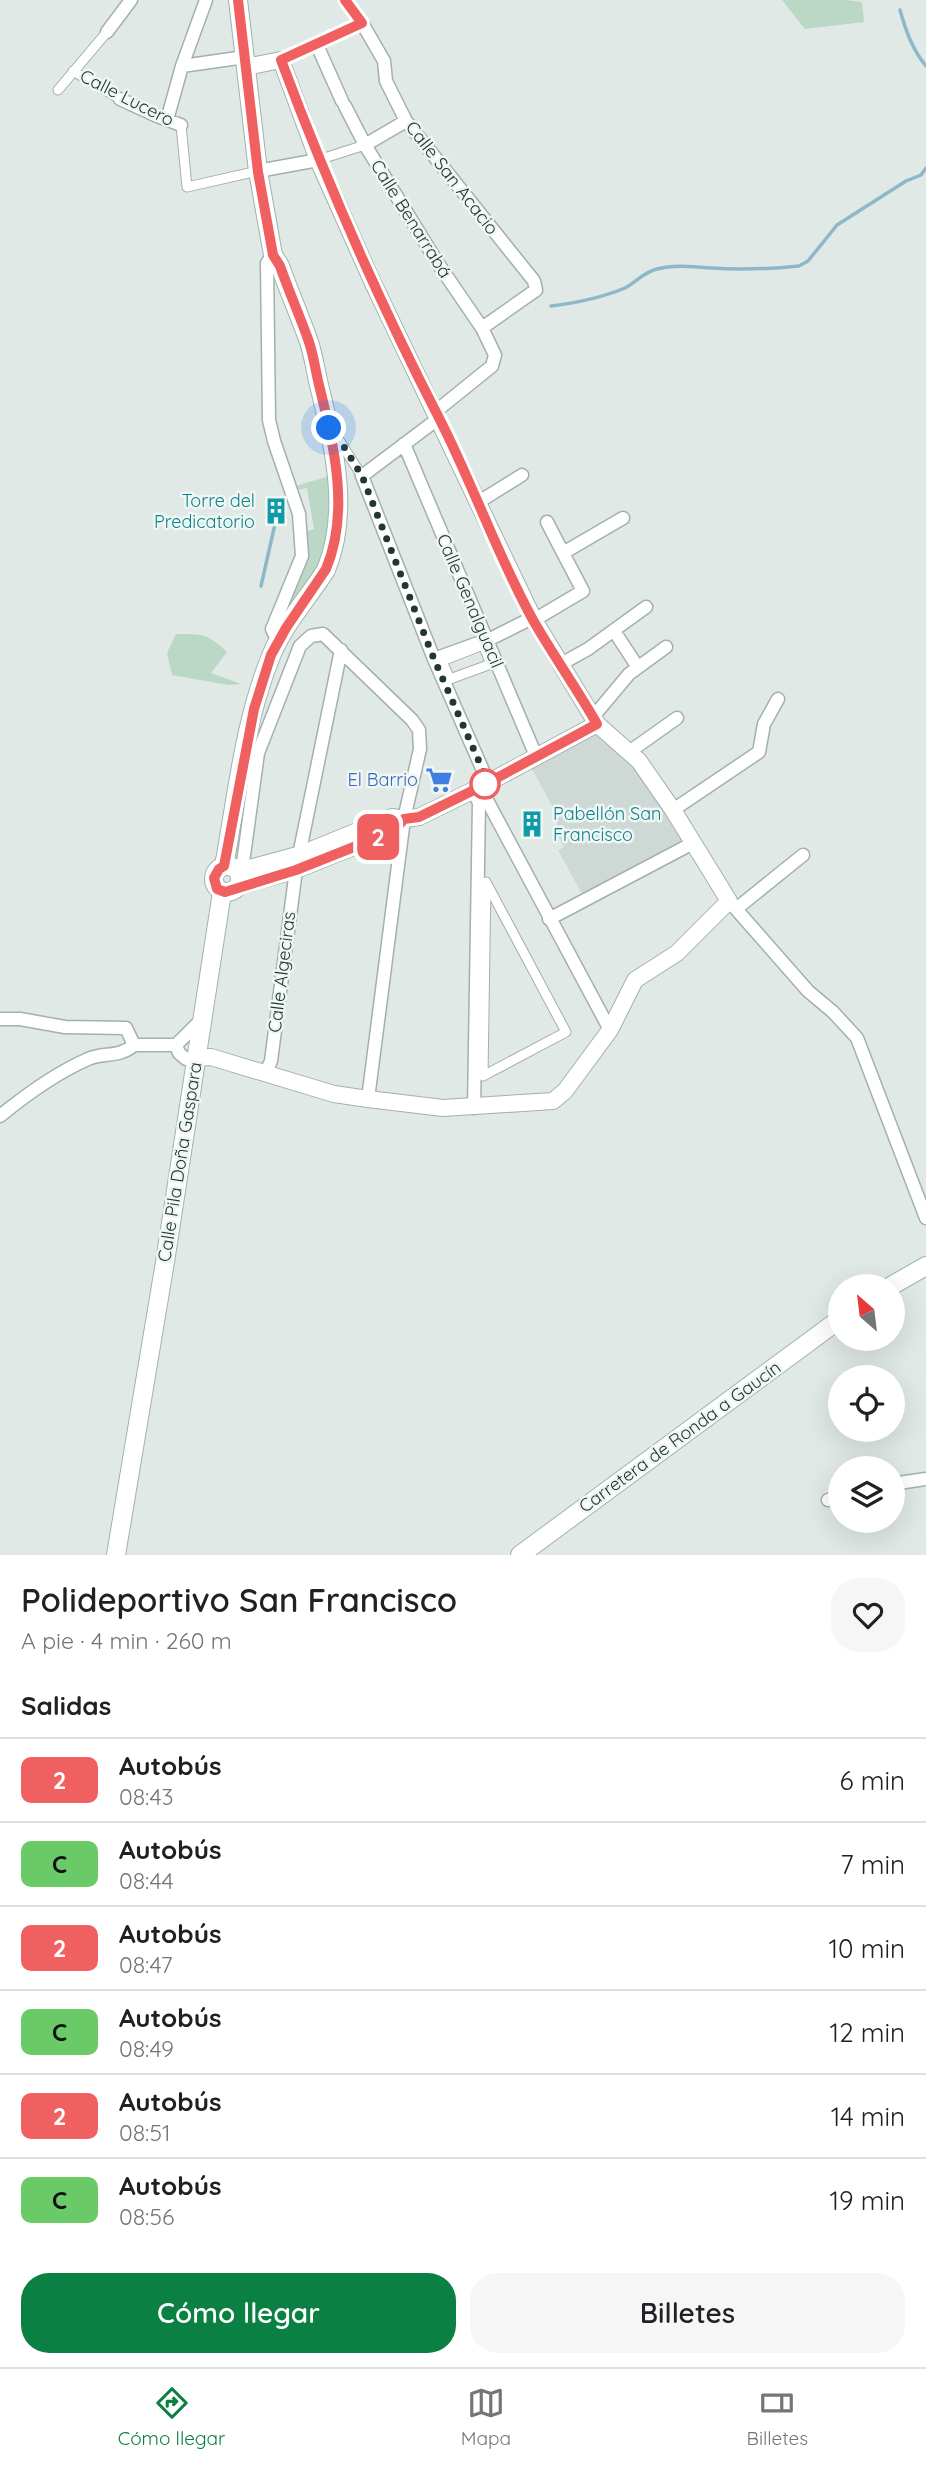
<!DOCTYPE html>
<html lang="es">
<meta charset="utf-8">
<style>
body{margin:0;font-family:Quicksand,sans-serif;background:#f6f6f6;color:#202124;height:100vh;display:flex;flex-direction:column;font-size:26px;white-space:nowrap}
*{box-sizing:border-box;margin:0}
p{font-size:23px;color:#757577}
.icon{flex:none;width:38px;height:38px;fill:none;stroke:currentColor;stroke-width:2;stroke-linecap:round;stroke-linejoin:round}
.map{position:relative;height:1555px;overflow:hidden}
.sheet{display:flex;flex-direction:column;background:#fff;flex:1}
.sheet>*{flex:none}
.badge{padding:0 14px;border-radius:10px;font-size:24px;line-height:46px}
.needle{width:46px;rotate:332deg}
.tools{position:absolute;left:828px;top:1274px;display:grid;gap:14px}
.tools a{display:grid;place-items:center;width:77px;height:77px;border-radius:50%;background:#fff;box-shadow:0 7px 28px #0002;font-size:35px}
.you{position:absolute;width:35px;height:35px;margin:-18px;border:5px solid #fff;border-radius:50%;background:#1a73e8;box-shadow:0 0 0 10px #1a73e833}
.map>.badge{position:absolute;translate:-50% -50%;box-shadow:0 0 0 4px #fff}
h2{padding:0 21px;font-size:26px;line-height:63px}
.round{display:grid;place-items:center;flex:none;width:74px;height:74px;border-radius:28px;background:#f6f6f6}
.summary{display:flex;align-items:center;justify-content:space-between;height:119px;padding:0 21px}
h1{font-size:33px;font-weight:600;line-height:52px}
.action{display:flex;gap:14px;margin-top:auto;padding:14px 21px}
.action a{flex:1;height:80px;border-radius:28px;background:#0b8043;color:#fff;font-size:28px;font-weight:600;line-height:80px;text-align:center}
.action a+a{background:#f6f6f6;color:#202124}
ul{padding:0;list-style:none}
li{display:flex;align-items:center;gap:21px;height:84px;padding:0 21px;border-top:2px solid #e0e0e0}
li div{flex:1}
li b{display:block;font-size:26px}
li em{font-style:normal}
li .badge{min-width:77px;font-weight:700;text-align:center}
.dock{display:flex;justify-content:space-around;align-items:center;height:98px;border-top:2px solid #e0e0e0;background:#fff;font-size:19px;color:#757577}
.dock a{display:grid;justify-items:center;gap:4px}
.dock .on{color:#0b8043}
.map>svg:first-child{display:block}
.built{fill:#ced8d5}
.green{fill:#bbd8c6}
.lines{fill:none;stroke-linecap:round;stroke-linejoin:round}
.stream{stroke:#8db8c8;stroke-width:3.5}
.pedestrian-casing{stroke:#a3b0ad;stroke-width:11}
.minor-casing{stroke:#a3b0ad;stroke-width:15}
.tertiary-casing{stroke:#a3b0ad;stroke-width:18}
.secondary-casing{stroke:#a0b3ae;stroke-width:20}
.pedestrian{stroke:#fff;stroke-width:9}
.minor{stroke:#fff;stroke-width:12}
.tertiary{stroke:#fff;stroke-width:16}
.secondary{stroke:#fff;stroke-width:18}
.line-casing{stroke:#fff;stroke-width:16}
.line{stroke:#f06060;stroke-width:10}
.walk{stroke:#223734;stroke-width:7;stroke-dasharray:0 12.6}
.stop-dot{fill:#fff;stroke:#f06060;stroke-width:3.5}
.labels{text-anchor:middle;stroke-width:5;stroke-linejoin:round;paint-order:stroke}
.street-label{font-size:18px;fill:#223734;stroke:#eff6f3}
.culture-label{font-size:18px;fill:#0d838f;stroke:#eff6f3;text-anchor:end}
.shop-label{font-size:18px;fill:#366cbe;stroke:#eff6f3;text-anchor:end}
</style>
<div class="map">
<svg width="926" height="1555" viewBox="0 0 926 1555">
<rect width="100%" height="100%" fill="#e0e9e6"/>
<!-- built -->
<path class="built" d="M595 733 634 758 674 816 669 820 682 840 582 894 558 850 564 847 558 836 556 813 532 769Z"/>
<!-- green -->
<path class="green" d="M782 0H846L862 2 864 22 805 29Z
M329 476C333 504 331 543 317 568 306 587 291 603 279 622L305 532 314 529 307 488 297 490 296 486Z
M176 634C204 634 206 633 227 652L211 673 241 684 228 685 172 675 167 653Z"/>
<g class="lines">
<!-- stream -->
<path class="stream" d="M900 10C906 31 912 49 926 66
M551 306C576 303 601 298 625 288 636 282 644 272 657 269 675 264 693 267 712 268 740 270 770 269 799 266L808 261 837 225 906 181 921 175 926 168
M261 586 275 524"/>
<!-- pedestrian casing -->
<g class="pedestrian-casing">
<path id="pedestrian" d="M73 71 120 99
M58 90 107 32
M181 125 187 187 258 171
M318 160 365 145
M335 434 362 476
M483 645 491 664 450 679 442 661Z
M486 882 566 1032 483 1076Z"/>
</g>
<!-- minor casing -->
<g class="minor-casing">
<path id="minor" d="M345 0 362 23 384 61 386 81 406 121 534 281 536 290 482 328
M107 32 131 0
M317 45 342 101
M281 60 362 23
M182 66 245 57
M120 99 157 116 181 125
M345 106 365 145 439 265 482 328 495 355 492 366 435 412
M167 120 182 66 206 0
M365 145 406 121
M258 171 318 160
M273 255 267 263 269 420 274 441 299 514 302 556 272 629 278 642
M439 418 362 476 434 659 488 782
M404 444 536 756
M477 503 522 475
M547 522 563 553
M618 637 637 666
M434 659 492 638 528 620H534L583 591 563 553 623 518
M561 664 588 649 646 607
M593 717 629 674 666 647
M629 752 677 718
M481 789 610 1030
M473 790 479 803 474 1108
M673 810 759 752 764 724 778 699
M239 875 242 870 258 753 300 646 311 636 323 634 412 720 419 730 420 749 404 819 368 1099
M729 901 808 991 833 1012 857 1038 926 1218
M736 909 803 855
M549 919 693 843
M0 1019H20L65 1027 126 1028 134 1045
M134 1045H176L202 1019
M176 1045 179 1053 186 1059 196 1058
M266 1072 271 1061 296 870 341 650
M0 1116C27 1094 56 1073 88 1059 104 1052 119 1058 134 1045
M892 1484 926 1479
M828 1500 840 1496"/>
</g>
<!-- tertiary casing -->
<g class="tertiary-casing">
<path id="tertiary" d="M242 870 301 854 392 817 404 819 419 817 480 787 597 724
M237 887 296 870 394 831 404 819
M196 1058 211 1057 334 1094 368 1099 443 1108 553 1101 565 1091 610 1030 635 980 677 953 729 901 673 810 639 761 597 724 534 620 372 281 318 160 281 60 246 67"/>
</g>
<!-- secondary casing -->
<g class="secondary-casing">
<path id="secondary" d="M224 866C237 796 244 722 271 656 284 624 308 598 326 570 350 512 334 448 320 389 316 374 314 357 309 342 300 316 289 292 280 266L273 255 258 171 238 0
M214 879a13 13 0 1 1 26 0a13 13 0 1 1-26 0Z
M891 1286 926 1266
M116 1555 165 1262 222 892
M520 1555 840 1319"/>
</g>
<!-- pedestrian -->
<use href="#pedestrian" class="pedestrian"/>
<!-- minor -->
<use href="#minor" class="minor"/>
<!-- tertiary -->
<use href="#tertiary" class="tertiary"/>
<!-- secondary -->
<use href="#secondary" class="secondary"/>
</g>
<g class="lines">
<!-- line casing -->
<g class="line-casing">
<path id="line" d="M238 0 258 172 273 255 280 266C289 292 300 316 309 342 314 357 316 374 320 389 334 447 350 512 326 569L286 628 271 655 254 709 224 866 219 869 214 878 217 889 225 892 296 870 394 831 404 819 419 817 480 787 597 724C577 689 553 655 533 620 497 555 473 484 439 418 379 302 327 183 281 60L362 23 345 0"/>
</g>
<!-- line -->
<use href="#line" class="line"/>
<!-- walk -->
<path class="walk" d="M329 428 336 434 362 476 434 659 488 782 485 784"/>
</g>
<!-- icons -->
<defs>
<g id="building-bare" transform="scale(2.1)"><path d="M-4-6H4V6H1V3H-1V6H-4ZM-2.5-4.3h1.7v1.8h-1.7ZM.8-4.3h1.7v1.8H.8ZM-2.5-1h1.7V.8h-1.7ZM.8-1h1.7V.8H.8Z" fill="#0f9aa8" stroke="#eff6f3" stroke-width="2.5" paint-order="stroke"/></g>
<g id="supermarket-bare" transform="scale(2.1)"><path d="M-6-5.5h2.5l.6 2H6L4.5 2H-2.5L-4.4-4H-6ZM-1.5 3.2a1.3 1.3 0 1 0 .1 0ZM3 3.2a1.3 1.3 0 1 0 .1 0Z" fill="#3f7fe0" stroke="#eff6f3" stroke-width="2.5" paint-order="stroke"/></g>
</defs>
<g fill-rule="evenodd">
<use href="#building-bare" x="276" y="511"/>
<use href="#supermarket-bare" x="439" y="780"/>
<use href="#building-bare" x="532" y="824"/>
</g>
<!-- markers -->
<circle class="stop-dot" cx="485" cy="784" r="14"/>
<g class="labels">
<!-- street labels -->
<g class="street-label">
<text transform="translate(127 98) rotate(27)" y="6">Calle Lucero</text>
<text transform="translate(452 178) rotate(52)" y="6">Calle San Acacio</text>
<text transform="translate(411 219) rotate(58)" y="6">Calle Benarrabá</text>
<text transform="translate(470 601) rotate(67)" y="6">Calle Genalguacil</text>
<text transform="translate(282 972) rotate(-83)" y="6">Calle Algeciras</text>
<text transform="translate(180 1162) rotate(-81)" y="6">Calle Pila Doña Gaspara</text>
<text transform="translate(680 1437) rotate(-36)" y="6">Carretera de Ronda a Gaucín</text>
</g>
<!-- culture labels -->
<g class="culture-label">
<text x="255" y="507">Torre del<tspan x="255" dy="21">Predicatorio</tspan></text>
<text x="553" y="820" text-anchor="start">Pabellón San<tspan x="553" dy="21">Francisco</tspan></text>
</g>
<!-- shop labels -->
<g class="shop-label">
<text x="418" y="786">El Barrio</text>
</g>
</g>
</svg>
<div class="tools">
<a><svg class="needle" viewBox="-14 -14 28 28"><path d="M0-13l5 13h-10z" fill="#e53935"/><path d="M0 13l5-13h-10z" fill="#757577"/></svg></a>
<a><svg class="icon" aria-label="locate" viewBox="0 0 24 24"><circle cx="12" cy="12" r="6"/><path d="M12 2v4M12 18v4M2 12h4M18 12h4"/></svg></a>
<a><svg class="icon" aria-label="layers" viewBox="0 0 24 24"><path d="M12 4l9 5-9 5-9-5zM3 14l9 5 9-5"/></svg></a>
</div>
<div class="you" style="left:329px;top:428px"></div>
<b class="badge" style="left:378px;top:837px;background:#f06060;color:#fff">2</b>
</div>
<section class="sheet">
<div class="summary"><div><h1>Polideportivo San Francisco</h1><p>A pie · 4 min · 260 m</p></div><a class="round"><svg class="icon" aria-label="heart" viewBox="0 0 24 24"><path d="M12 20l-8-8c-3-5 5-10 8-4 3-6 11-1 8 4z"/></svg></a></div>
<h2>Salidas</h2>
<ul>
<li><span class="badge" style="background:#f06060;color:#fff">2</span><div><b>Autobús</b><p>08:43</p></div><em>6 min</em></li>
<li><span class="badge" style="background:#6aca68;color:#111">C</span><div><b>Autobús</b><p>08:44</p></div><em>7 min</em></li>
<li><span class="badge" style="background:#f06060;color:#fff">2</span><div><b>Autobús</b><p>08:47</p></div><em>10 min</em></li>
<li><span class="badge" style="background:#6aca68;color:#111">C</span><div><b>Autobús</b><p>08:49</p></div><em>12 min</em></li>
<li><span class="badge" style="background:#f06060;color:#fff">2</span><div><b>Autobús</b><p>08:51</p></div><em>14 min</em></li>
<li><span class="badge" style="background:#6aca68;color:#111">C</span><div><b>Autobús</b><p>08:56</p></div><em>19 min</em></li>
</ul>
<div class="action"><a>Cómo llegar</a><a>Billetes</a></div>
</section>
<nav class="dock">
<a class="on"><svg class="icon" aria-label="directions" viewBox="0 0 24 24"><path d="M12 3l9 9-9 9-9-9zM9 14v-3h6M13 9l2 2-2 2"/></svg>Cómo llegar</a>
<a><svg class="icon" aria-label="map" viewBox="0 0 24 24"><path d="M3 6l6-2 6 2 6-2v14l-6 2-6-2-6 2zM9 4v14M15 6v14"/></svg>Mapa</a>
<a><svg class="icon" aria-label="tickets" viewBox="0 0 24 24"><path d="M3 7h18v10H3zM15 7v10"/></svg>Billetes</a>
</nav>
